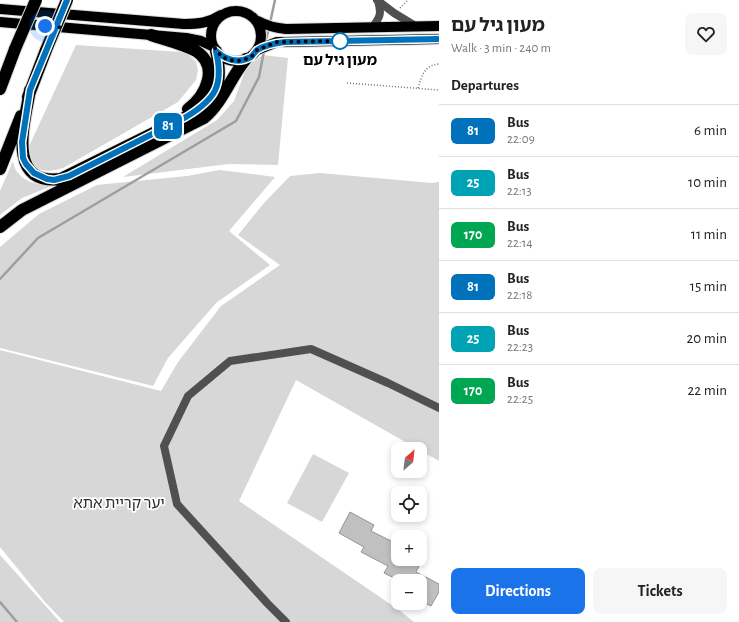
<!DOCTYPE html>
<meta charset="utf-8">
<style>
body{margin:0;font-family:"Alegreya Sans","Noto Sans Hebrew",sans-serif;background:#f6f6f6;color:#222;height:100vh;display:flex;flex-direction:column;font-size:15px;white-space:nowrap}
*{box-sizing:border-box;margin:0}
p{font-size:13px;color:#767676}
.icon{flex:none;width:22px;height:22px;fill:none;stroke:currentColor;stroke-width:2;stroke-linecap:round;stroke-linejoin:round}
.map{position:relative;flex:1;overflow:hidden}
.drawer{display:flex;flex-direction:column;background:#fff;width:300px}
.drawer>*{flex:none}
.badge{padding:0 8px;border-radius:6px;font-size:14px;line-height:26px}
.needle{width:26px;rotate:28deg}
.tools{position:absolute;left:391px;top:442px;display:grid;gap:8px}
.tools a{display:grid;place-items:center;width:36px;height:36px;border-radius:8px;background:#fff;box-shadow:0 2px 6px #0003;font-size:20px}
.you{position:absolute;width:20px;height:20px;margin:-10px;border:3px solid #fff;border-radius:50%;background:#1a73e8;box-shadow:0 0 0 6px #1a73e833}
.map>.badge{position:absolute;translate:-50% -50%;box-shadow:0 0 0 2px #fff}
h2{padding:0 12px;font-size:15px;line-height:36px}
.round{display:grid;place-items:center;flex:none;width:42px;height:42px;border-radius:8px;background:#f6f6f6}
.summary{display:flex;align-items:center;justify-content:space-between;height:68px;padding:0 12px}
h1{font-size:19px;font-weight:700;line-height:30px}
.primary-button{display:flex;gap:8px;margin-top:auto;padding:8px 12px}
.primary-button a{flex:1;height:46px;border-radius:8px;background:#1a73e8;color:#fff;font-size:16px;font-weight:700;line-height:46px;text-align:center}
.primary-button a+a{background:#f6f6f6;color:#222}
ul{padding:0;list-style:none}
li{display:flex;align-items:center;gap:12px;height:52px;padding:0 12px;border-top:1px solid #e0e0e0}
li div{flex:1}
li b{display:block;font-size:15px}
li em{font-style:normal}
li .badge{min-width:44px;font-weight:700;text-align:center}
main{display:flex;flex:1;min-height:0}
.map>svg:first-child{display:block}
.green{fill:#d7d7d7}
.lines{fill:none;stroke-linecap:round;stroke-linejoin:round}
.stream{stroke:#9e9e9e;stroke-width:2.5}
.building{fill:#c0c0c0;stroke:#949494}
.major-casing{stroke:#dbdbdb;stroke-width:12}
.highway-casing{stroke:#dbdbdb;stroke-width:14}
.path{stroke:#727272;stroke-width:1.5;stroke-dasharray:1 2;stroke-linecap:butt}
.minor{stroke:#505050;stroke-width:8}
.major{stroke:#000;stroke-width:10}
.highway{stroke:#000;stroke-width:12}
.highway-bridge-casing{stroke:#dbdbdb;stroke-width:14;stroke-linecap:butt}
.highway-bridge{stroke:#000;stroke-width:12}
.line-casing{stroke:#fff;stroke-width:9}
.line{stroke:#0072bc;stroke-width:6}
.walk{stroke:#000;stroke-width:4;stroke-dasharray:0 7.2}
.stop-dot{fill:#fff;stroke:#0072bc;stroke-width:2}
.labels{text-anchor:middle;stroke-width:3.5;stroke-linejoin:round;paint-order:stroke}
.stop-label{font-size:15px;font-weight:bold;fill:#000;stroke:#fff}
.park-label{font-size:15px;fill:#2e2e2e;stroke:#fff}
</style>
<main>
<div class="map">
<svg width="439" height="622" viewBox="0 0 439 622">
<rect width="100%" height="100%" fill="#fff"/>
<!-- green -->
<path class="green" d="M76 45 181 52 189 55 196 62 198 70 196 80 178 102 63 168C41 175 27 169 30 144Z
M263 55 288 58 278 165 229 164 123 177 217 120 234 101 247 66Z
M13 161C14 165 15 170 18 173 27 184 42 185 54 185L22 198 0 215V191Z
M220 170 275 177 229 231 270 265 216 303 168 358 153 386 0 348V247L39 214 97 185 187 176Z
M320 173 432 183 439 182V461L296 380 239 501 399 610 414 622H64L45 602 0 547V350L161 391 178 362 221 306 280 265 238 235 264 203 290 176Z
M313 454 349 473 322 522 287 503Z
M0 555 60 622H0Z"/>
<g class="lines">
<!-- stream -->
<path class="stream" d="M270 23 275 0
M265 44 269 28
M0 279 38 238 236 121 259 77 264 51
M0 602 17 622"/>
</g>
<!-- building -->
<path class="building" d="M350 512 374 525 371 531 397 544 393 550 398 553V559H410L420 564 416 572 439 584V592L431 606 420 601V581H400L384 573 388 566 361 552 364 547 339 533Z"/>
<g class="lines">
<!-- major casing -->
<g class="major-casing">
<path id="major" d="M0 9 184 24C198 24 209 23 221 15
M211 36a25 25 0 1 1 50 0a25 25 0 1 1-50 0Z
M258 21C267 26 276 28 286 29L439 26
M0 22 186 38 201 41 214 47
M257 50 277 42H285L439 39"/>
</g>
<!-- highway casing -->
<g class="highway-casing">
<path id="highway" d="M151 35C166 40 183 44 196 51 220 66 206 96 188 109
M0 89 15 49
M30 90C25 121 5 186 61 179L186 117C217 99 224 85 216 51
M28 97 46 50
M0 169 21 116
M0 227 22 210 204 118C223 102 230 78 246 59"/>
</g>
<!-- path -->
<path class="path" d="M400 8 408 0
M347 83 439 90
M418 88C422 76 424 65 439 64"/>
<!-- minor -->
<path class="minor" d="M377 0 394 13 417 27
M372 28C380 17 382 14 378 1
M286 622 268 604 177 504 164 446 188 396 230 361 311 349 388 383 439 408"/>
<!-- major -->
<use href="#major" class="major"/>
<!-- highway -->
<use href="#highway" class="highway"/>
<!-- highway-bridge casing -->
<g class="highway-bridge-casing">
<path id="highway-bridge" d="M15 49 36 0
M46 50 67 0"/>
</g>
<!-- highway-bridge -->
<use href="#highway-bridge" class="highway-bridge"/>
</g>
<g class="lines">
<!-- line casing -->
<g class="line-casing">
<path id="line" d="M67 0 30 90 22 142 23 158 26 164 34 173 47 179 54 180 69 176 186 117C216 99 224 85 216 51 226 60 238 64 251 57 253 55 255 52 257 50 265 45 276 43 285 42L439 39"/>
</g>
<!-- line -->
<use href="#line" class="line"/>
<!-- walk -->
<path class="walk" d="M45 26 194 39 201 41 214 47 222 57 230 60 238 61 246 59 252 56 257 50 277 42 340 41"/>
</g>
<!-- markers -->
<circle class="stop-dot" cx="340" cy="41" r="8"/>
<g class="labels">
<!-- stop labels -->
<g class="stop-label">
<text x="340" y="65">מעון גיל עם</text>
</g>
<!-- park labels -->
<g class="park-label">
<text x="119" y="508">יער קריית אתא</text>
</g>
</g>
</svg>
<div class="tools">
<a><svg class="needle" viewBox="-14 -14 28 28"><path d="M0-13l5 13h-10z" fill="#e53935"/><path d="M0 13l5-13h-10z" fill="#767676"/></svg></a>
<a><svg class="icon" aria-label="locate" viewBox="0 0 24 24"><circle cx="12" cy="12" r="6"/><path d="M12 2v4M12 18v4M2 12h4M18 12h4"/></svg></a>
<a>+</a>
<a>−</a>
</div>
<div class="you" style="left:45px;top:26px"></div>
<b class="badge" style="left:168px;top:126px;background:#0072bc;color:#fff">81</b>
</div>
<section class="drawer">
<div class="summary"><div><h1>מעון גיל עם</h1><p>Walk · 3 min · 240 m</p></div><a class="round"><svg class="icon" aria-label="heart" viewBox="0 0 24 24"><path d="M12 20l-8-8c-3-5 5-10 8-4 3-6 11-1 8 4z"/></svg></a></div>
<h2>Departures</h2>
<ul>
<li><span class="badge" style="background:#0072bc;color:#fff">81</span><div><b>Bus</b><p>22:09</p></div><em>6 min</em></li>
<li><span class="badge" style="background:#00a3b4;color:#fff">25</span><div><b>Bus</b><p>22:13</p></div><em>10 min</em></li>
<li><span class="badge" style="background:#00a651;color:#fff">170</span><div><b>Bus</b><p>22:14</p></div><em>11 min</em></li>
<li><span class="badge" style="background:#0072bc;color:#fff">81</span><div><b>Bus</b><p>22:18</p></div><em>15 min</em></li>
<li><span class="badge" style="background:#00a3b4;color:#fff">25</span><div><b>Bus</b><p>22:23</p></div><em>20 min</em></li>
<li><span class="badge" style="background:#00a651;color:#fff">170</span><div><b>Bus</b><p>22:25</p></div><em>22 min</em></li>
</ul>
<div class="primary-button"><a>Directions</a><a>Tickets</a></div>
</section>
</main>
